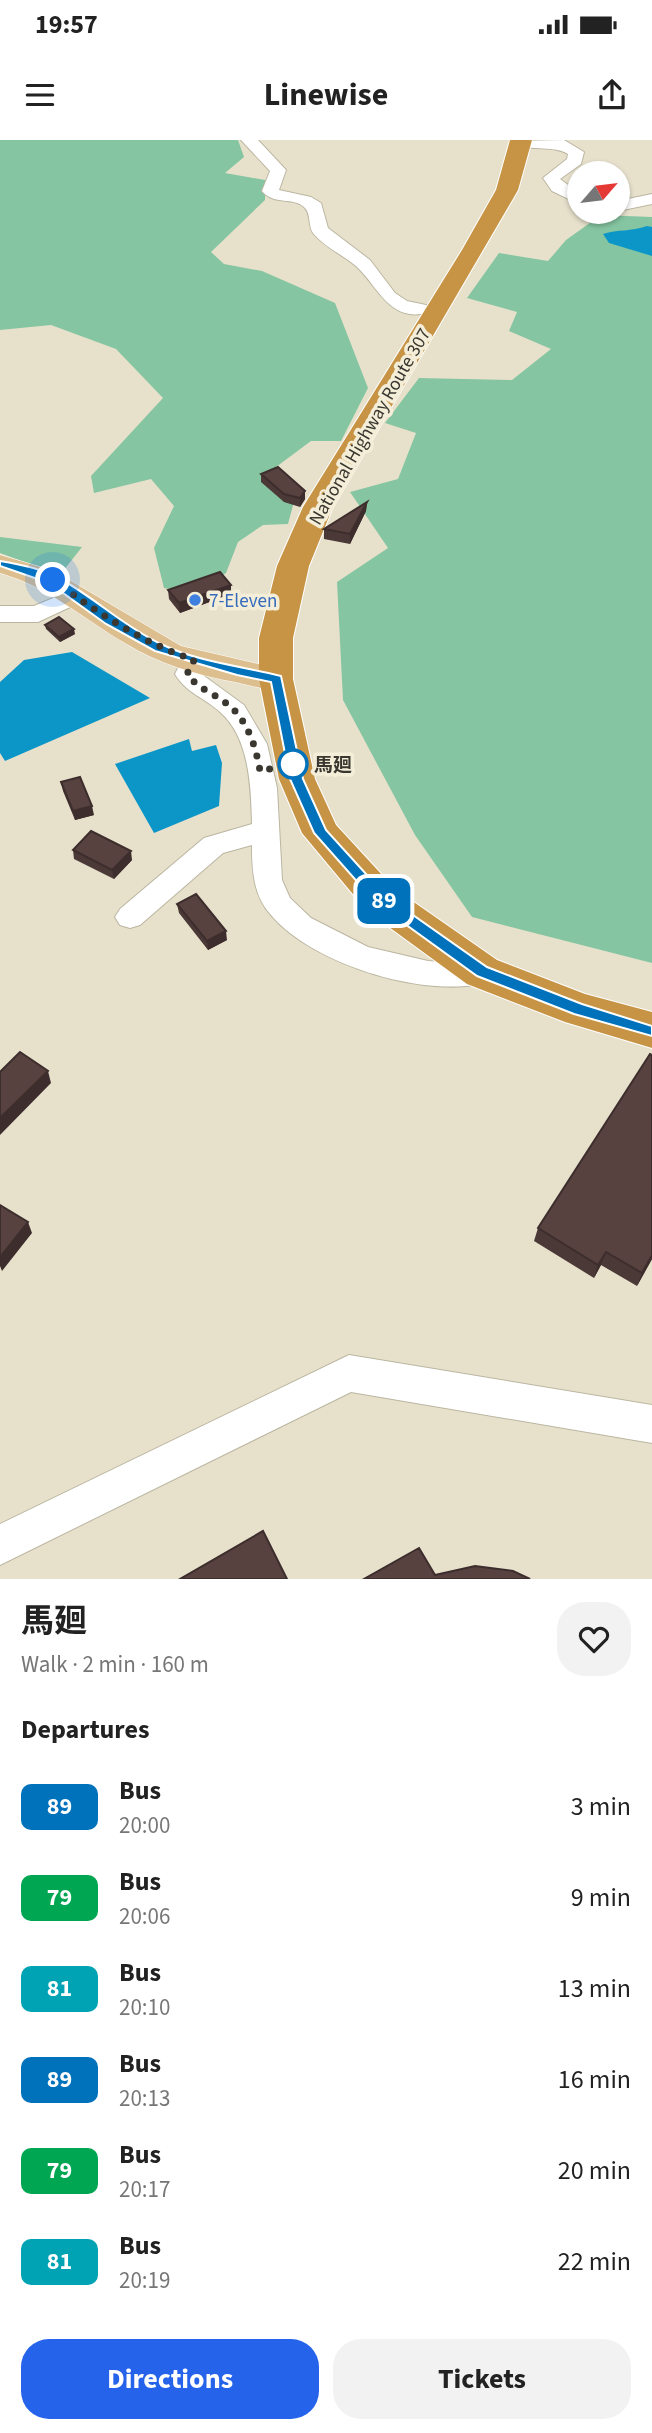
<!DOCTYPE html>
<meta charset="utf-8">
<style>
body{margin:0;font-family:"Source Sans 3","Noto Sans JP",sans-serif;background:#f2f2f2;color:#222;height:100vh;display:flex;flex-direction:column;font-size:26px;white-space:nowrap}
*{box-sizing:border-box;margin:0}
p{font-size:23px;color:#767676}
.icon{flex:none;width:38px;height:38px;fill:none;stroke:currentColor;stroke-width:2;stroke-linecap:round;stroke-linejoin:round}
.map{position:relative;height:1439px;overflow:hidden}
.details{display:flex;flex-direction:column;background:#fff;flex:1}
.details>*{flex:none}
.badge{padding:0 14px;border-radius:10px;font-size:24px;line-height:46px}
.needle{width:46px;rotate:62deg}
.fabs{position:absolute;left:567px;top:21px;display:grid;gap:14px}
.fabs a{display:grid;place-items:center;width:63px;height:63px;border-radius:50%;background:#fff;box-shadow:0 2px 5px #0004;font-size:35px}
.you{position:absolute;width:35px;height:35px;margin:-18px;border:5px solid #fff;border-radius:50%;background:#1a73e8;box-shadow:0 0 0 10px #1a73e833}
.map>.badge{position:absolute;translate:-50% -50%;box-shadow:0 0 0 4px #fff}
h2{padding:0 21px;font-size:26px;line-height:63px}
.round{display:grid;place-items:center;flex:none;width:74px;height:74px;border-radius:28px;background:#f2f2f2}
.summary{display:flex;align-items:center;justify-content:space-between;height:119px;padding:0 21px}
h1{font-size:33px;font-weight:700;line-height:52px}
.action{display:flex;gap:14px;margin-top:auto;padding:14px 21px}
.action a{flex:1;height:80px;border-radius:28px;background:#2563eb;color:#fff;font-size:28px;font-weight:700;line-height:80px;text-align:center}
.action a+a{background:#f2f2f2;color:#222}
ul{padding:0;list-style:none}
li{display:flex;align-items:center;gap:21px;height:91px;padding:0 21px}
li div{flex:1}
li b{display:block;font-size:26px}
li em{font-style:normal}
li .badge{min-width:77px;font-weight:700;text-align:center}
.status{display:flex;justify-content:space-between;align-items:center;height:49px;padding:0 35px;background:#fff;direction:ltr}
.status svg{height:19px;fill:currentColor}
header{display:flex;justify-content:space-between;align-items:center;height:91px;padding:0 21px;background:#fff;font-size:32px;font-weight:700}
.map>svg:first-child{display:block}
.green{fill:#86c5a1}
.water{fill:#0c96c7}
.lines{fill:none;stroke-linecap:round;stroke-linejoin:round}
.minor-casing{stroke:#bbb6a1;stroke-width:2}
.major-casing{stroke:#fff;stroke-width:1}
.highway-casing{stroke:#fff;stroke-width:2}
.minor{fill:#fff;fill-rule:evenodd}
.major{fill:#ddbf8f;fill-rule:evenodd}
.highway{fill:#c79445;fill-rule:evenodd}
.wall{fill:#4b3937}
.shaded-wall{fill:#3d2e2d}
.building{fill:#574240;stroke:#3d2e2d;stroke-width:2}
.line{fill:#0072bc;stroke:#fff;stroke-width:2}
.walk{stroke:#39372f;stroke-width:7;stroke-dasharray:0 12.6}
.shop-dot{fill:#3f7fe0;stroke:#f4eed9;stroke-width:2.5}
.stop-dot{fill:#fff;stroke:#0072bc;stroke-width:3.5}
.labels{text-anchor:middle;stroke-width:7;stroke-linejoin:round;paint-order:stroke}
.street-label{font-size:19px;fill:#39372f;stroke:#f4eed9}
.shop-label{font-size:19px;fill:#366cbe;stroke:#f4eed9;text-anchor:start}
.stop-label{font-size:19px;font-weight:bold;fill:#39372f;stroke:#f4eed9;text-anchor:start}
</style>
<div class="status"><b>19:57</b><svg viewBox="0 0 49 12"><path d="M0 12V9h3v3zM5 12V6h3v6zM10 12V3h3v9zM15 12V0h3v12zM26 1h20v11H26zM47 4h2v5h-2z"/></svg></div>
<header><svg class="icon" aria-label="menu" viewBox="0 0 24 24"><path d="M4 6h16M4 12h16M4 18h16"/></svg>Linewise<svg class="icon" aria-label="share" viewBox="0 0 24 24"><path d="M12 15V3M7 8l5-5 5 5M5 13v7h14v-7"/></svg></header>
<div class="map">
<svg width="652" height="1439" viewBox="0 0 652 1439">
<rect width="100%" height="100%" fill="#e7e1cc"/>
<!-- green -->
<path class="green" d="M0 0H238L244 17 225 33 265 40V60L211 112 224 124 262 131 335 163 368 248 341 301H311L264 336 277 356 295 358 288 384 263 385 238 402 226 433 194 454 164 448 154 408 174 366 151 339 94 353 91 336 163 258 116 209 51 185 0 190Z
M601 75 652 77V823L472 777 415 695 343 560 337 442 388 408 350 352 398 339 416 293 385 283 419 238 512 240 551 209 509 191 517 172 467 158 499 113 548 121 566 100Z
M0 397 82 407 60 435 0 413Z"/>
<!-- water -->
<path class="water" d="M647 86 652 87V116L609 103 603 94C618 89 631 92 647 86Z
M72 512 150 558 5 621 0 613V542L24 520Z
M189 599 192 611 216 605 222 623 219 666 154 693 115 624Z"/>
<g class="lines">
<!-- minor casing -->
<g class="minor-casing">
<path id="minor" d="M241 0H258L286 30 279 50 311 57 321 63 328 88 370 120 395 153 407 161 426 165 429 169 426 173C389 182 378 146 356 126 343 115 323 106 313 93 308 86 311 74 305 68 294 56 274 66 262 51L270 31Z
M564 0 584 12 581 24 560 39 579 53V64L552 51 543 38 567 19 568 14C552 4 526 13 512 1Z
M652 54V64L618 71V61Z
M75 449 83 451 87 456 83 461 38 482H0V466H34Z
M194 512 203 514 206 520 200 533 244 565 267 604 277 648 282 740 290 758 311 778 368 807 428 821 458 823 482 820 493 823 497 832 493 841C430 861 313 825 271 775 253 755 252 730 252 705L223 713 140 785 130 788 120 785 115 777 120 769 204 698 252 684C251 648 250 598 220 572 205 558 186 553 175 534L185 514Z
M349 1215 652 1265V1303L351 1252 0 1425V1384Z"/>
</g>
<!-- major casing -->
<g class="major-casing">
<path id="major" d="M0 415 54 431 181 506 288 531 292 539 288 547C270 552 253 546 235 542 197 535 159 524 125 503 84 479 47 446 0 433Z"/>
</g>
<!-- highway casing -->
<g class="highway-casing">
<path id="highway" d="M510 0H532L518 50 333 367 309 426 293 498V539L315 639 336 685 395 749 497 820 585 854 652 872V908L565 882 467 844 367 771 302 693 279 639 259 539V498L277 426 303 367 462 110 496 50Z"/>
</g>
<!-- minor -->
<use href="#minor" class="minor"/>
<!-- major -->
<use href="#major" class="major"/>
<!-- highway -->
<use href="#highway" class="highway"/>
</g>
<!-- wall -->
<path class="wall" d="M261 334 305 351V359L300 367 284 362 261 342Z
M367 362 366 371 350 404 324 399V389Z
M168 450 231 454 180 473 169 459Z
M45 485 75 494 60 502 46 489Z
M61 642 94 675 75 680 63 651Z
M73 710 132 720 114 739 74 719Z
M177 764 227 800 208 810 179 773Z
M538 1088 652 1119 637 1146 601 1125 594 1138 534 1101Z"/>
<!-- shaded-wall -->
<path class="shaded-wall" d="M305 351V359L300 367V358Z
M367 362 366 371 350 404V394Z
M231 445V454L180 473 179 463Z
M74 489 75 494 60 502 59 497Z
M92 666 94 675 75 680 73 671Z
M131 711 132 720 114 739 112 730Z
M226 791 227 800 208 810 207 801Z
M48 931 51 943 0 995V978Z
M28 1082 32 1093 2 1131 0 1126V1117Z
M606 1112 601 1125 594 1138 598 1125Z
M652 1115V1119L637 1146 642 1133Z"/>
<!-- building -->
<path class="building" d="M278 327 305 351 300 358 284 354 261 334Z
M367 362 350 394 324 389Z
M220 432 231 445 179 463 168 450Z
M59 477 74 489 59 497 45 485Z
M80 637 92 666 73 671 61 642Z
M91 691 131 711 112 730 73 710Z
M196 754 226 791 207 801 177 764Z
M20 912 48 931 0 978V932Z
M650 914 652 915V1115L642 1133 606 1112 598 1125 538 1088Z
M0 1065 28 1082 0 1117Z
M263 1391 287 1439H180Z
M419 1408 435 1435 475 1426 513 1431 530 1439H364Z"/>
<!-- line -->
<path class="line" d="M0 421C19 424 39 428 57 437 93 456 123 486 161 504 198 522 241 526 281 536L303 639 326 690 386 756 487 827 582 864 652 886V896L574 874 477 836 376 763 314 693 290 639 271 542 237 535 155 511 106 484 49 443 0 426Z"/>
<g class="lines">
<!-- walk -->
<path class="walk" d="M53 440C98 473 141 502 194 520L187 534C198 549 212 552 226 563 247 578 256 607 260 631L293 624"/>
</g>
<!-- markers -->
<circle class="shop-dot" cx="195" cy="460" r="7"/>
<circle class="stop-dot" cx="293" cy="624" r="14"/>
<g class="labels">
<!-- street labels -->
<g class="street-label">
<text transform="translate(369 286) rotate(-60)" y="7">National Highway Route 307</text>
</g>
<!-- shop labels -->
<g class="shop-label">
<text x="209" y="467">7-Eleven</text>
</g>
<!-- stop labels -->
<g class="stop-label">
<text x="314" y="631">馬廻</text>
</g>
</g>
</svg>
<div class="fabs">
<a><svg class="needle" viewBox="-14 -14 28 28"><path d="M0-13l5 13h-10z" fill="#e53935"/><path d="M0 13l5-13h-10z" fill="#767676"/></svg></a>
</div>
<div class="you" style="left:53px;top:440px"></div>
<b class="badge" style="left:384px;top:761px;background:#0072bc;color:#fff">89</b>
</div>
<section class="details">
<div class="summary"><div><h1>馬廻</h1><p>Walk · 2 min · 160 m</p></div><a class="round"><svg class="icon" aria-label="heart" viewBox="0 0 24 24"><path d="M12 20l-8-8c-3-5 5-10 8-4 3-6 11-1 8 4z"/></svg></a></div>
<h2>Departures</h2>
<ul>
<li><span class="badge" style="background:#0072bc;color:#fff">89</span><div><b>Bus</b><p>20:00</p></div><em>3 min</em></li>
<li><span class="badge" style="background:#00a651;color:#fff">79</span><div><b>Bus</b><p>20:06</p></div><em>9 min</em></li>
<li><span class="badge" style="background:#00a3b4;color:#fff">81</span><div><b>Bus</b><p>20:10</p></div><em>13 min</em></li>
<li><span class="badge" style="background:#0072bc;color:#fff">89</span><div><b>Bus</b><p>20:13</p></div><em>16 min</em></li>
<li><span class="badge" style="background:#00a651;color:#fff">79</span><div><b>Bus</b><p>20:17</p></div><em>20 min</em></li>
<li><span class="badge" style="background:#00a3b4;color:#fff">81</span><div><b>Bus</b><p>20:19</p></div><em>22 min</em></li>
</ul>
<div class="action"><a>Directions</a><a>Tickets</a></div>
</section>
